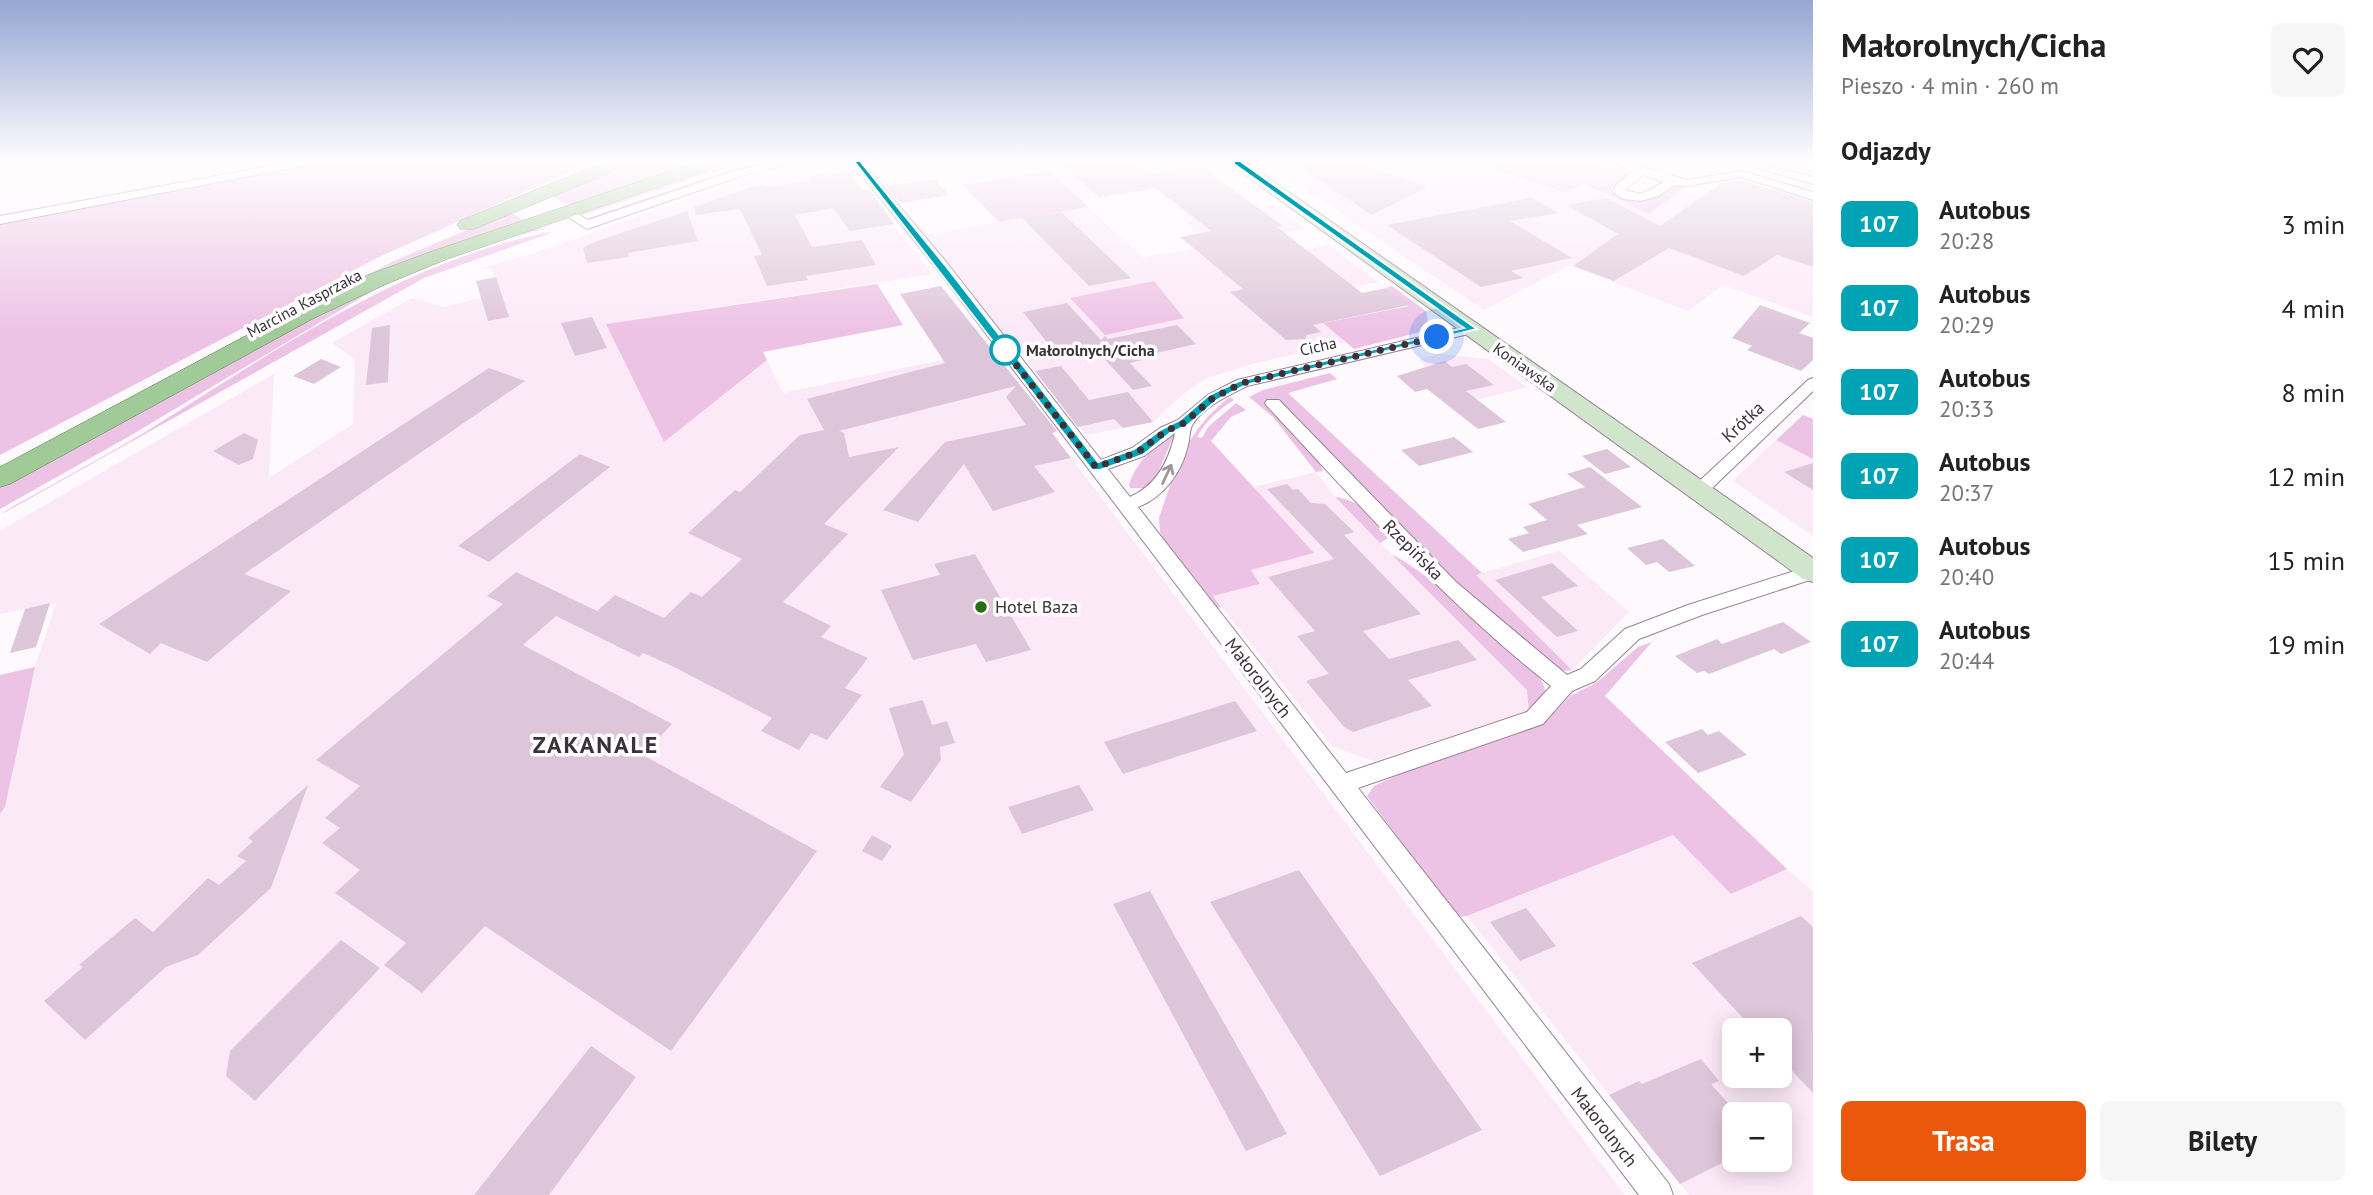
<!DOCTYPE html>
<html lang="pl">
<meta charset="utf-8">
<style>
body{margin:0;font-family:"PT Sans",sans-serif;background:#f6f6f6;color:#222;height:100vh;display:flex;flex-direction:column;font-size:26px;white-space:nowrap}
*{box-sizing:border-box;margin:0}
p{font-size:23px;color:#767676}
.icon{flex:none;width:38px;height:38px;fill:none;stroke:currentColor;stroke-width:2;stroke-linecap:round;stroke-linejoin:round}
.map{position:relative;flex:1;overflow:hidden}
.panel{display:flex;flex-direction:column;background:#fff;width:560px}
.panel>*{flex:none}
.badge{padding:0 14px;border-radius:10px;font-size:24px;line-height:46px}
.controls{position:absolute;left:1722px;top:1018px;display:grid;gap:14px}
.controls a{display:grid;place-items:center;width:70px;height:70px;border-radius:10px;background:#fff;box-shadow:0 4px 18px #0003;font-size:35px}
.you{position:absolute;width:35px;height:35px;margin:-18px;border:5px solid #fff;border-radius:50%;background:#1a73e8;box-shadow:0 0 0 10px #1a73e833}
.map>.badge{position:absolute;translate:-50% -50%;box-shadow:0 0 0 4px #fff}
h2{padding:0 28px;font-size:26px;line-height:63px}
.round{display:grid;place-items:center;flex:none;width:74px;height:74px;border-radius:10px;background:#f6f6f6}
.summary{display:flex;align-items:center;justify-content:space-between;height:119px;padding:0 28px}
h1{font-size:33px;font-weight:600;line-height:52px}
.button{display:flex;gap:14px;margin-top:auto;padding:14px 28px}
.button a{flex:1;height:80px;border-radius:10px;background:#ea580c;color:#fff;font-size:28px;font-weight:600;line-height:80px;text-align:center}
.button a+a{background:#f6f6f6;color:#222}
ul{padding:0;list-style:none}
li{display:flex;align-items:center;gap:21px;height:84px;padding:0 28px}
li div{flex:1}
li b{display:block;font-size:26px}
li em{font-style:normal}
li .badge{min-width:77px;font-weight:700;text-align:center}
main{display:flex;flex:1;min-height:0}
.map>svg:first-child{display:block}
.built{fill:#fce9f8;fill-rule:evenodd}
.green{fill:#edc3e5}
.building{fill:#dec6da}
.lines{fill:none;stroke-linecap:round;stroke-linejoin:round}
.minor-casing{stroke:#988294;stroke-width:2}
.secondary-casing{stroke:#988294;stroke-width:2}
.primary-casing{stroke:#547e4b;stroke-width:1}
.minor{fill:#fff;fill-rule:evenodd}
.secondary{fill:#d0e5cc;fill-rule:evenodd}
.primary{fill:#a0ca98;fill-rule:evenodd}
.oneway{stroke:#9d989c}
.line{fill:#00a3b4;stroke:#fff;stroke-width:2}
.walk{stroke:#3b3139;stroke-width:7;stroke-dasharray:0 12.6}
.stop-dot{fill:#fff;stroke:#00a3b4;stroke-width:3.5}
.poi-dot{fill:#246f11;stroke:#fff;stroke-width:2.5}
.labels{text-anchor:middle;stroke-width:7;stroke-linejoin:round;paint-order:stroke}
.far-street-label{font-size:16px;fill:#3b3139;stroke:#fff}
.far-stop-label{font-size:16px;font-weight:bold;fill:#3b3139;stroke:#fff;text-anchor:start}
.street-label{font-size:18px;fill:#3b3139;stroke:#fff}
.poi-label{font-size:18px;fill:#3b3139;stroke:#fff;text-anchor:start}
.district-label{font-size:24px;font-weight:bold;letter-spacing:2px;fill:#3b3139;stroke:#fff}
</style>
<main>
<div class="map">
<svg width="1813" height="1195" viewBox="0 0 1813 1195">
<rect width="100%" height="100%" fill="#fef9fd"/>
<!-- built -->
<path class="built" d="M869 163H1214L1232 176 1081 201 1049 171 963 185 948 170 884 180Z
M1267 163H1475L1563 192 1585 184 1649 214 1681 191 1813 233V317L1723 285 1688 311 1570 265 1484 310Z
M843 164 932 274 607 324 664 441 767 360 783 393 990 350 1625 1195H0V675L35 667 56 603 0 614V531L274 374 269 478 353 424 355 359 332 343 412 298 443 307 502 293 491 269 481 268 524 257 761 173Z
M1273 206 1305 229 1225 243 1247 261 1328 245 1378 282 1293 299 1347 342 1256 363 1207 378 1183 394 1153 422 1086 435 925 235 1088 207 1143 258 1210 246 1186 222Z
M1439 354 1488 359 1527 387 1471 401 1418 360Z
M1776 440 1813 459V536L1733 481Z
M1316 472 1339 502 1528 690 1529 712 1373 761 1332 746 1213 596 1260 584 1250 570 1313 553 1253 487Z
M1559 551 1629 612 1572 670 1475 575Z
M1673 835 1731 893 1787 869 1813 892V1195H1689L1467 916ZM1734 1031H1780V1076H1734ZM1734 1115H1780V1160H1734Z"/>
<!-- green -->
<path class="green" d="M313 163H589L381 256 0 455V222Z
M628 163H699L570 205 553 197 557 192Z
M725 163H739L582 215V211L590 208Z
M751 163H774L745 168 600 217 588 218Z
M1475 163H1605L1603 165C1614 167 1625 164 1633 172L1610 189C1638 210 1648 202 1673 185L1685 187 1649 214 1585 184 1563 192Z
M1049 171 1088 207 999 222 963 185Z
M509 212 525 220 337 291 396 260Z
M534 227 545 229C486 241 428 264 374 290L128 437 0 509V485L309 317 410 271Z
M549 232 551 233 424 278 0 515C12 506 27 499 41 491 76 471 112 452 147 431 275 351 399 263 549 232Z
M1154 281 1184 318 1105 335 1070 298Z
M877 284 903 325 763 352 767 360 664 442 606 324Z
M1392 286 1426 311 1428 322 1421 328 1424 331 1354 349 1323 323 1409 306 1386 288Z
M1330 373 1337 379 1288 393 1482 573 1476 575 1572 670C1552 675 1532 653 1517 642L1269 402 1320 463 1323 471 1316 472 1273 417 1249 397 1263 390Z
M1230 397 1234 400C1218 410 1206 421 1197 437L1202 438 1208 427 1236 403 1246 410 1231 417 1211 441 1314 553 1251 570 1260 584 1213 596 1221 607 1216 608 1165 542 1160 532 1159 518C1177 467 1185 431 1230 397Z
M1803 415 1813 419V459L1776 440Z
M1174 435 1154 482 1143 488H1130L1129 485C1135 464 1155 444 1174 435Z
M1335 497C1357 499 1381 518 1388 538L1380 543Z
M1392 555C1416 563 1538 664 1544 686 1548 698 1537 707 1529 712L1527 690Z
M1652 642 1605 696 1787 869 1731 894 1673 835 1467 916 1457 917 1367 796 1374 786 1395 776 1466 749 1544 724 1570 696 1596 683 1638 647Z
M35 667 5 807 0 814V675Z"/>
<!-- building -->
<path class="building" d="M1059 163H1136L1150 174 1200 166 1283 226 1277 227 1362 293 1386 288 1410 305 1313 325 1321 332 1307 335 1305 339 1286 340 1230 292 1243 289 1180 237 1211 231 1156 188 1099 197Z
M1293 163H1359L1427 187 1372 215Z
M849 171 863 190 869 189 894 224 850 231 833 208 795 215 812 247 862 240 876 265 806 276 808 280 767 286 754 256 762 255 740 209 696 215 694 207 754 186 765 185 766 187 811 181 808 177Z
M934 179 949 195 900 203 886 186Z
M1741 180 1813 202V267L1777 255 1744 276 1669 248 1614 281 1573 266 1618 234 1566 205 1607 198 1660 226 1722 183Z
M1532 198 1559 213 1510 221 1572 258 1511 271 1523 278 1481 287 1387 225Z
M687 211 698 241 628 253 629 257 587 263 583 248 594 242Z
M1061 212 1131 278 1089 286 1022 218Z
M496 277 509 317 488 321 476 281Z
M941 286 1057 431 1052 433 1071 458 1034 466 1055 492 993 511 964 464 918 522 883 510 945 442 1026 425 1006 397 1016 386 839 431 844 433 849 457 899 447 824 524 848 534 783 602 831 626 821 637 868 658 845 688 862 695 827 740 811 733 799 750 761 731 772 718 674 667 643 653 639 657 556 616 523 645 672 724 643 755 817 851 671 1051 485 926 422 993 384 965 406 943 335 893 360 870 322 843 340 828 325 818 360 786 316 760 503 604 487 596 516 572 597 611 615 595 664 618 691 592 702 597 742 559 688 533 735 490 740 492 800 435 824 430 807 399 945 363 900 294Z
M1067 303 1101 340 1105 336 1108 339 1177 325 1196 344 1152 354 1155 357 1130 363 1152 386 1133 390 1098 352 1060 359 1023 312Z
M1760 305 1810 323 1799 333 1813 338V360L1801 371 1747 350 1752 346 1732 338Z
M592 317 607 348 575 356 561 323Z
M390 325 388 382 366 385 372 328Z
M321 359 341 367 314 384 293 376Z
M1445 361 1452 367 1466 364 1494 385 1466 391 1506 422 1478 429 1427 389 1415 392 1397 376Z
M1061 366 1089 400 1128 392 1153 422 1123 428 1114 419 1078 427 1035 371Z
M489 368 525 381 244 574 291 591 207 662 161 643 150 654 99 624Z
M244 433 258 440 253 459 239 465 213 451Z
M1454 437 1473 452 1419 466 1401 450Z
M1607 449 1631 467 1605 474 1582 456Z
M580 454 610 467 489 562 458 546Z
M1813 463V490L1784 472Z
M1590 467 1642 507 1577 525 1588 534 1523 552 1508 539 1529 533 1523 527 1547 520 1528 504 1585 487 1567 474Z
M1287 484 1293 490 1298 489 1311 503 1325 504 1354 532 1344 535 1421 614 1363 631 1389 659 1458 640 1477 660 1408 680 1432 706 1353 732 1344 727 1306 681 1329 674 1297 636 1315 631 1268 577 1334 559 1267 489Z
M1663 539 1675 549 1695 566 1669 572 1657 562 1646 565 1627 548Z
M975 554 1031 650 986 662 976 644 913 660 881 590 940 575 934 564Z
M1552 563 1578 586 1541 597 1578 631 1557 637 1495 580Z
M50 603 36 647 10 653 25 609Z
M1783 622 1811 642 1781 654 1774 649 1709 674 1704 671 1697 673 1675 656 1717 639 1722 644Z
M923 700 932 725 947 721 955 743 940 747 941 760 911 802 880 787 904 754 889 708Z
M1235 701 1257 731 1123 774 1104 742Z
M1702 729 1708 735 1719 731 1747 755 1698 773 1665 742Z
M308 785 271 888 198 955 166 967 85 1040 44 1001 83 967 79 965 135 918 153 932 208 878 219 885 246 861 237 856 253 841 248 838Z
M1079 785 1094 810 1022 834 1008 807Z
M872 835 892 846 882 861 862 851Z
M1299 870 1439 1069 1482 1130 1380 1176 1210 902Z
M1150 891 1177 940 1287 1134 1246 1151 1113 904Z
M1526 908 1556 946 1520 961 1490 922Z
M1801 916 1813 927V1093L1780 1058V1031H1755L1692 963Z
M341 940 380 968 255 1101 226 1076 230 1051Z
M591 1046 636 1077 549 1195H474Z
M1701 1059 1719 1081 1711 1084 1734 1110V1157L1680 1184 1609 1095 1639 1081 1642 1084Z"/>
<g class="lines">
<!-- minor casing -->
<g class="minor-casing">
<path id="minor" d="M286 163H307L301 166 0 224V216Z
M772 163H793L744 175 587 229 560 212 570 209 588 220 737 170Z
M852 163H863L947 263 1101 460 1132 448 1160 428 1178 420 1208 395 1237 380 1472 325 1477 326V332L1247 386C1230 395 1204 406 1193 424 1189 429 1190 439 1188 445 1182 472 1164 497 1138 507L1346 773 1527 712 1551 686C1446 603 1358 504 1267 406L1265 403 1267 400H1279L1456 582 1567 675 1581 669 1625 629 1688 605 1813 565V579L1702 615 1639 639 1595 681 1572 691 1543 724 1358 788 1669 1184 1673 1195H1639L937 269ZM1175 433C1169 461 1157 485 1130 497L1108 469 1144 456Z
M1614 163H1630L1687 180 1742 171 1813 192V200L1741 177 1687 186 1675 185 1658 196 1641 201 1623 199 1613 192 1615 186 1633 171ZM1643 175 1664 182 1641 194 1625 190Z
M1740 163H1757L1813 177V184Z
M1813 378V391L1706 494H1694L1691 490 1694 486 1808 380Z"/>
</g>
<!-- secondary casing -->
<g class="secondary-casing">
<path id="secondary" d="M1229 163H1247L1813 558V582L1803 579Z"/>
</g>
<!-- primary casing -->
<g class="primary-casing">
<path id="primary" d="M602 163H626L623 167 474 229H460L457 225 460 221Z
M694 163H719L716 167 447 259 384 285 314 318 10 484 0 487V467L298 308 368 275 433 251Z"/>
</g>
<!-- minor -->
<use href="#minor" class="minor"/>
<!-- secondary -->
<use href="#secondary" class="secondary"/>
<!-- primary -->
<use href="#primary" class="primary"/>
</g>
<!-- one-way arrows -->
<defs><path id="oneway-shaft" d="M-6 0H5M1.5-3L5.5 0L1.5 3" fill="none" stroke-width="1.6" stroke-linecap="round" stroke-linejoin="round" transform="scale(1.75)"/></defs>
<use class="oneway" href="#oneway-shaft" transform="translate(1167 474) rotate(-65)"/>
<!-- sky -->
<linearGradient id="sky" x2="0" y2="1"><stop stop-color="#95a6d3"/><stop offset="0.49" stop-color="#fffcfe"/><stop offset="1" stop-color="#fffcfe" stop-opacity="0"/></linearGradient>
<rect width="1813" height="330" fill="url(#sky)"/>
<!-- line -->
<path class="line" d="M854 161H860L945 265 1098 462 1134 449 1162 429 1180 420 1209 395 1239 381 1464 328 1234 164V161H1240L1477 329 1246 385 1217 400 1188 425 1170 433 1143 455 1100 470H1092Z"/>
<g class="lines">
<!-- walk -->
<path class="walk" d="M1005 350 1003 348 1096 467 1138 452 1166 431 1184 423 1213 398 1242 383 1437 337"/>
</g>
<!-- markers -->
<circle class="stop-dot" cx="1005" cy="350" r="14"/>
<circle class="poi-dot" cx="981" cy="607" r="7"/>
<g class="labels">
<!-- far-street labels -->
<g class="far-street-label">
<text transform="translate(304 303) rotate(-28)" y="6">Marcina Kasprzaka</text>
<text transform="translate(1318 346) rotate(-13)" y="6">Cicha</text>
<text transform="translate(1525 367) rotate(35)" y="6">Koniawska</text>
</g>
<!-- far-stop labels -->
<g class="far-stop-label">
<text x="1026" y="356">Małorolnych/Cicha</text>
</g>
<!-- street labels -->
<g class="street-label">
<text transform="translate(1743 422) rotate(-43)" y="6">Krótka</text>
<text transform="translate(1413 550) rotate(45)" y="6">Rzepińska</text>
<text transform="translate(1258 678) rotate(52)" y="6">Małorolnych</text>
<text transform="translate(1604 1127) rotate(52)" y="6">Małorolnych</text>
</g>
<!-- poi labels -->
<g class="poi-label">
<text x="995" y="613">Hotel Baza</text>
</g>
<!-- district labels -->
<g class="district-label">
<text x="596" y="753">ZAKANALE</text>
</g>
</g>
</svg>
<div class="controls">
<a>+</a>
<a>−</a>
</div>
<div class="you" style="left:1437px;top:337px"></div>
</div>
<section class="panel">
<div class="summary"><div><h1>Małorolnych/Cicha</h1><p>Pieszo · 4 min · 260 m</p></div><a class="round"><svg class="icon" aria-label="heart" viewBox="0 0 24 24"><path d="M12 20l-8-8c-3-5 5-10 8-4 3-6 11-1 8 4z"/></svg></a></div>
<h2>Odjazdy</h2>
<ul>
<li><span class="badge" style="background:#00a3b4;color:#fff">107</span><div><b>Autobus</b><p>20:28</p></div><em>3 min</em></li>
<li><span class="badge" style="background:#00a3b4;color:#fff">107</span><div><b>Autobus</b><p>20:29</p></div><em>4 min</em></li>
<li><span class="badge" style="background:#00a3b4;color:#fff">107</span><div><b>Autobus</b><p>20:33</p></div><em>8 min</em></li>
<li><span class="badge" style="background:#00a3b4;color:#fff">107</span><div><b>Autobus</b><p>20:37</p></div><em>12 min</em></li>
<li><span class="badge" style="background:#00a3b4;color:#fff">107</span><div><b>Autobus</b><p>20:40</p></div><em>15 min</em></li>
<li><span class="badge" style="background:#00a3b4;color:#fff">107</span><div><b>Autobus</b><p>20:44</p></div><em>19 min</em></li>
</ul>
<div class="button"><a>Trasa</a><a>Bilety</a></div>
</section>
</main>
